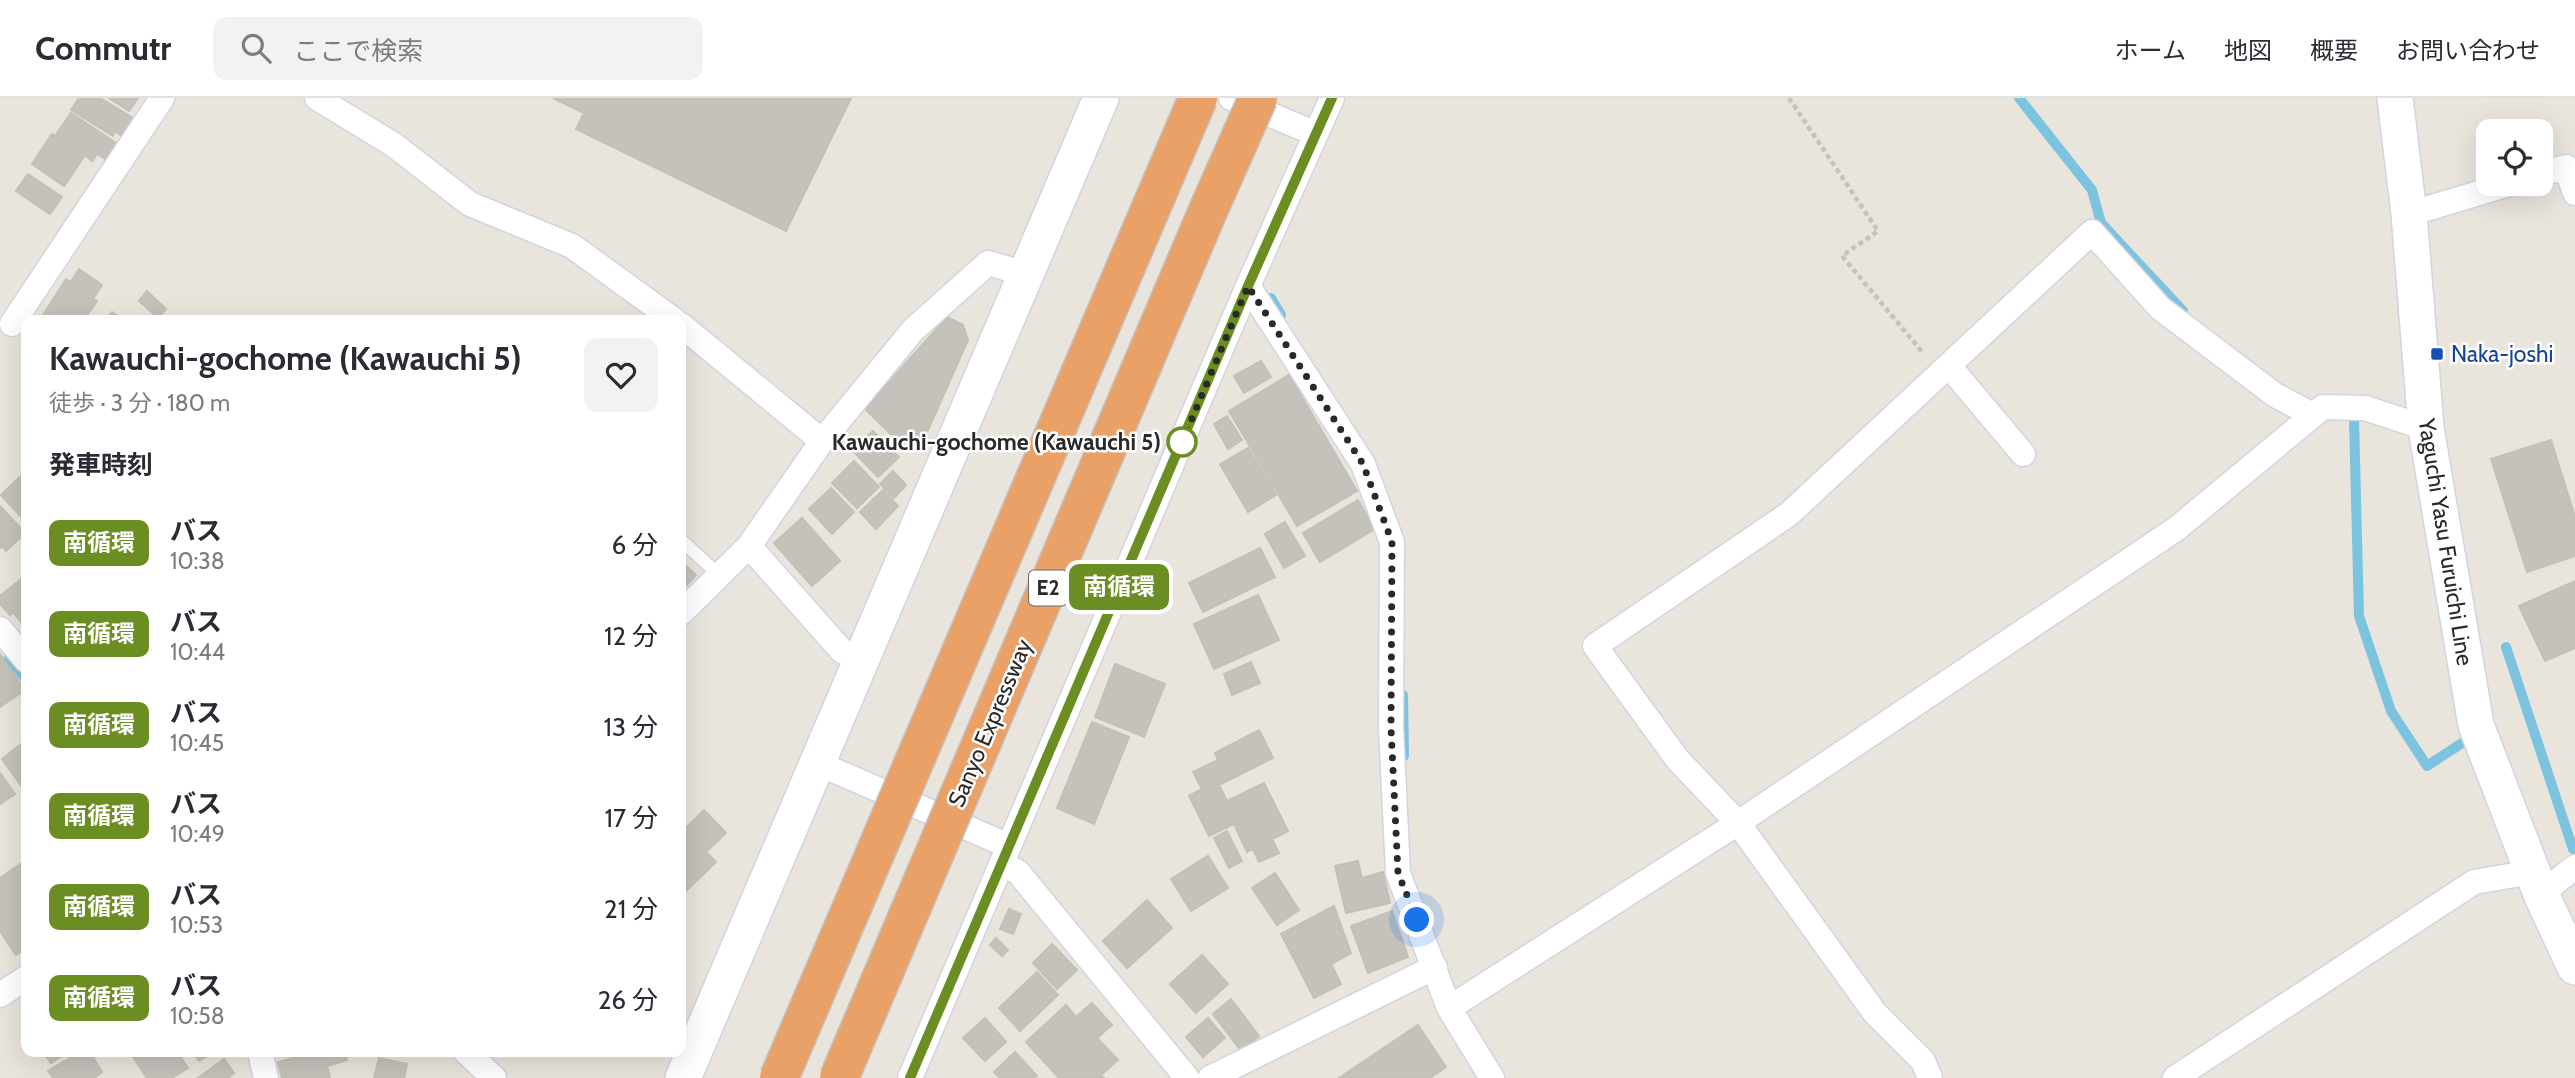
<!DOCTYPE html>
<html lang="ja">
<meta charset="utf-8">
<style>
body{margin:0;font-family:Cabin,"Noto Sans JP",sans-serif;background:#f2f2f3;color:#2b2b33;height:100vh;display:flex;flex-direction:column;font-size:26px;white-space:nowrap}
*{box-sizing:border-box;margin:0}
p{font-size:23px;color:#7c7c81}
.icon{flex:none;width:38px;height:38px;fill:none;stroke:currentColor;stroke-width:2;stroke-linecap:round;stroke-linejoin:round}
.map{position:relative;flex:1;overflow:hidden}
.details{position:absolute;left:21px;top:217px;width:665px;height:742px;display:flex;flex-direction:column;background:#fff;border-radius:14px;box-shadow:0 7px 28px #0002}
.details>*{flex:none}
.badge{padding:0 14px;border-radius:10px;font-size:24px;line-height:46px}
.tools{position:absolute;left:2476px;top:21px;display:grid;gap:14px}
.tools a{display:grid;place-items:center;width:77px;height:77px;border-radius:14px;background:#fff;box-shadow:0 7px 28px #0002;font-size:35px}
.you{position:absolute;width:35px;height:35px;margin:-18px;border:5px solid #fff;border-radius:50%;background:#1a73e8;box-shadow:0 0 0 10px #1a73e833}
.map>.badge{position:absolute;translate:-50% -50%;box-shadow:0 0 0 4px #fff}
h2{padding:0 28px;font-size:26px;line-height:63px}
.round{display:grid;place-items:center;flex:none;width:74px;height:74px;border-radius:14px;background:#f2f2f3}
.headline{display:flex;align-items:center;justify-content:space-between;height:119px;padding:0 28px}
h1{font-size:33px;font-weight:700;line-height:52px}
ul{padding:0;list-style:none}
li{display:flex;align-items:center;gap:21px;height:91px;padding:0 28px}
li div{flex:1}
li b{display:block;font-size:26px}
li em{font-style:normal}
li .badge{min-width:77px;font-weight:700;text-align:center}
header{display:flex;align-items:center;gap:42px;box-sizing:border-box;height:98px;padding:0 35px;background:#fff;border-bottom:2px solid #e1e1e2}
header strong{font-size:33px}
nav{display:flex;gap:38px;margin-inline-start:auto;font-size:24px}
.search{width:490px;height:63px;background:#f2f2f3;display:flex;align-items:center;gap:18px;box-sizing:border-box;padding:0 24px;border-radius:14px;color:#7c7c81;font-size:26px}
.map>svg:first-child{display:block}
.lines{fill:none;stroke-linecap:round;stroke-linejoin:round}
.stream{stroke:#7cc3df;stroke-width:10}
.building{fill:#c5c2bb;stroke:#c4c0b6;stroke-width:2}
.lane-casing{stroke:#d2d4e0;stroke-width:15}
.street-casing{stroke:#d2d4e0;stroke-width:27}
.secondary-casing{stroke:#d2d4e0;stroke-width:38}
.path{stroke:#c3c3c3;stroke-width:4.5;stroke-dasharray:5 3.5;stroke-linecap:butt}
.lane{stroke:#fff;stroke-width:12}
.street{stroke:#fff;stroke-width:24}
.secondary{stroke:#fff;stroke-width:35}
.highway-bridge-casing{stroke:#c3c3c3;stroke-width:41;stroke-linecap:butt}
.highway-bridge{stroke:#eaa167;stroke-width:38}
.line-casing{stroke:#fff;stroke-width:16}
.line{stroke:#6b8e23;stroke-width:10}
.walk{stroke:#292929;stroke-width:7;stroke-dasharray:0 12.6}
.transit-dot{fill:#1a4fb4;stroke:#fff;stroke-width:2.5}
.stop-dot{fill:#fff;stroke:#6b8e23;stroke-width:3.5}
.labels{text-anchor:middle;stroke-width:5;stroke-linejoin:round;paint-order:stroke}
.shield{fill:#fff;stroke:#696969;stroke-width:2}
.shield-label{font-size:21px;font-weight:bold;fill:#292929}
.transit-label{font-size:23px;fill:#164399;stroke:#fff;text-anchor:start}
.stop-label{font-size:23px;font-weight:bold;fill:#292929;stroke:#fff;text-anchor:end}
.street-label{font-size:23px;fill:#292929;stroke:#fff}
</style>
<header>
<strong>Commutr</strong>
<div class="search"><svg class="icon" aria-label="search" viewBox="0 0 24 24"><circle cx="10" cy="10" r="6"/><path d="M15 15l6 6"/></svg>ここで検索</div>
<nav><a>ホーム</a><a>地図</a><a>概要</a><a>お問い合わせ</a></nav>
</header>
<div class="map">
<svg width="2575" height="980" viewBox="0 0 2575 980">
<rect width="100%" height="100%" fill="#e9e4dc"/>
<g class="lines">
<!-- stream -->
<path class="stream" d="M2019 0 2092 92 2101 125 2183 213
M1271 200 1281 217
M2354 321 2359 518 2391 613 2427 668 2462 645
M2506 549 2573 751
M9 560 26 581
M1403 597 1404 658"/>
</g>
<!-- building -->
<path class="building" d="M79 0H100L133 20 122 38 115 33 113 38 71 12Z
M109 0H138L129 13Z
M553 0H851L786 133 576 31 584 15Z
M71 15 116 45 105 61 97 56 92 63 85 57 64 88 32 66 52 36 55 38Z
M28 76 62 99 50 116 16 93Z
M79 171 102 187 93 201 97 203 84 222H40L66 181 71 184Z
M147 193 166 211 158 220 139 203Z
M112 214 124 222H106Z
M947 219 963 227 968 242 921 348 895 340 865 311Z
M1261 263 1271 279 1244 295 1234 278Z
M1289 277 1357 393 1297 428 1229 313Z
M1227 318 1242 342 1228 351 1214 326Z
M873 333 899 359 878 379 852 352Z
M2551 342 2575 419V458L2527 474 2491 361Z
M1248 350 1276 397 1248 414 1220 366Z
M854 363 879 389 857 410 832 385Z
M893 373 906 387 894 400 880 386Z
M23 376 26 379V424L1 397Z
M831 390 854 414 832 436 809 411Z
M883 392 898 408 876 431 860 414Z
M1358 402 1375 431 1320 464 1303 435Z
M0 408 25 435 6 453 2 448 0 450Z
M802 420 840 463 812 488 774 445Z
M1285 424 1305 458 1284 470 1265 436Z
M1260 450 1275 479 1203 514 1189 485Z
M681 463 696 477 683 491 687 494 681 500Z
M26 477V531L13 514 10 517 0 506V498Z
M2575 483V550L2545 563 2519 508Z
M1258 497 1279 542 1214 571 1194 526Z
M0 556 25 592 0 609Z
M1251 564 1260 585 1232 597 1224 576Z
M1115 566 1165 586 1144 639 1095 619Z
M1092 624 1129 639 1094 726 1057 710Z
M1259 632 1273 660 1219 687 1227 703 1264 685 1288 733 1272 741 1279 755 1259 764 1253 751 1247 754 1234 726 1209 738 1189 698 1202 691 1193 674 1218 662 1215 655Z
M24 644 26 648 25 693 2 661Z
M0 675 15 696 0 706Z
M704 712 726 735 706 754 716 764 681 798V735Z
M1227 733 1242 763 1229 770 1214 740Z
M1208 758 1228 790 1191 813 1171 781Z
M26 762V850L16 857 0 833V780Z
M1358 763 1362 780 1383 774 1390 805 1346 815 1335 768Z
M1275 775 1299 812 1277 827 1252 790Z
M1147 802 1172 830 1127 870 1103 843Z
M1334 808 1351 855 1331 866 1341 886 1314 900 1281 836Z
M1009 811 1021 816 1013 836 1000 831Z
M1392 813 1408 859 1368 875 1351 828Z
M996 840 1008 852 1002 858 990 847Z
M1052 846 1077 872 1057 891 1033 865Z
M1202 857 1228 886 1196 915 1170 886Z
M1037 874 1058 897 1020 933 999 910Z
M1231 901 1259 938 1241 953 1213 916Z
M1092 905 1112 927 1097 940 1118 962 1101 977 1104 980H1059L1026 944 1066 907 1076 919Z
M985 920 1006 944 985 963 963 940Z
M1208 920 1225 940 1203 959 1186 939Z
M1418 927 1446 969 1430 980H1339Z
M43 954H67L51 965Z
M80 954H90L102 974 94 980H53L48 973Z
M130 954H177L188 970 172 980H147Z
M193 954H214L199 963Z
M309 954H345L347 962 327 968 330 980H282L278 964 309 956Z
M1015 954 1037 978 1035 980H1000L994 974Z
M379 960 407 966 404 980H374Z
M224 961 234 975 228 980H198Z"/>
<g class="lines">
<!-- lane casing -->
<g class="lane-casing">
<path id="lane" d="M681 442 719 477"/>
</g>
<!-- street casing -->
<g class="street-casing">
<path id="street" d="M317 0 394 47 470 106 572 148 674 222
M1231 0 1316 36
M2541 76 2566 69 2575 95
M2409 116 2509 86
M1248 188 1363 366 1392 444 1391 630 1398 775 1449 910 1492 980
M12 226 162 0
M681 227 822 343
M1949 268 2023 356
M749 448 842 553 862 562
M681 515 749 448 822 343 913 232 988 165 1026 176
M0 531 26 562
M817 665 1009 748
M1001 766 1018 774 1187 980
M2541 796 2575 769
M0 897 26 880
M1449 910 1738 725 2176 431 2323 309 2365 310 2426 330
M260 954 266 980
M466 954 494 980
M910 980 1248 188 1332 0
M1210 980 1435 869
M1930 980 1923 963 1875 915 1738 725 1678 662 1595 548 1789 416 2092 134 2160 210 2275 297 2313 317
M2175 980 2474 784 2532 774"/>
</g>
<!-- secondary casing -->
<g class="secondary-casing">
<path id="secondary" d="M2395 0 2409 116 2426 330 2476 627 2541 796 2575 869
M683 980 1101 0"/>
</g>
<!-- path -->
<path class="path" d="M1789 0 1878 133 1842 158 1924 256"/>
<!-- lane -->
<use href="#lane" class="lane"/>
<!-- street -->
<use href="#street" class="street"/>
<!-- secondary -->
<use href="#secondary" class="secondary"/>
<!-- highway-bridge casing -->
<g class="highway-bridge-casing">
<path id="highway-bridge" d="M779 980 1198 0
M839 980 1207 115 1258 0"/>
</g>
<!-- highway-bridge -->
<use href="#highway-bridge" class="highway-bridge"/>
</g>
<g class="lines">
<!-- line casing -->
<g class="line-casing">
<path id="line" d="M910 980 1248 188 1332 0"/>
</g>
<!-- line -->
<use href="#line" class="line"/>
<!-- walk -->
<path class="walk" d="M1182 344 1248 188 1363 366 1392 444 1391 630 1398 775 1417 822"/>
</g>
<!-- markers -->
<rect class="transit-dot" x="2430" y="249" width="14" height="14" rx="3.5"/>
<circle class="stop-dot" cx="1182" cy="344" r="14"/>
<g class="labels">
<!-- shield labels -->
<rect class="shield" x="1029" y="472.5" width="38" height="35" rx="5"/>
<g class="shield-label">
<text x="1048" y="497">E2</text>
</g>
<!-- transit labels -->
<g class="transit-label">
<text x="2451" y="264">Naka-joshi</text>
</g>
<!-- stop labels -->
<g class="stop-label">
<text x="1161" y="352">Kawauchi-gochome (Kawauchi 5)</text>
</g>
<!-- street labels -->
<g class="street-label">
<text transform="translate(2446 444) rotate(81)" y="8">Yaguchi Yasu Furuichi Line</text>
<text transform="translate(990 625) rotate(-67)" y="8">Sanyo Expressway</text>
</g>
</g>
</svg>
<div class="tools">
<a><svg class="icon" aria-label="locate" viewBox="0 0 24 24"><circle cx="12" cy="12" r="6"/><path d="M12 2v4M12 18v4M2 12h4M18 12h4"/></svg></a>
</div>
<div class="you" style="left:1417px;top:822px"></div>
<b class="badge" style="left:1119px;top:489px;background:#6b8e23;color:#fff">南循環</b>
<section class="details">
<div class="headline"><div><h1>Kawauchi-gochome (Kawauchi 5)</h1><p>徒歩 · 3 分 · 180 m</p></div><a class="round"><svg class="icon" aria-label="heart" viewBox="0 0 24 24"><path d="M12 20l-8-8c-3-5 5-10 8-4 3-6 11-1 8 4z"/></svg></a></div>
<h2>発車時刻</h2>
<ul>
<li><span class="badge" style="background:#6b8e23;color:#fff">南循環</span><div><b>バス</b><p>10:38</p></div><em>6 分</em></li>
<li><span class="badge" style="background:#6b8e23;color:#fff">南循環</span><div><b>バス</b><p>10:44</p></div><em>12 分</em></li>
<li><span class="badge" style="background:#6b8e23;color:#fff">南循環</span><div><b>バス</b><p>10:45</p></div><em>13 分</em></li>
<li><span class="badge" style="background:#6b8e23;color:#fff">南循環</span><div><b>バス</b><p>10:49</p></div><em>17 分</em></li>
<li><span class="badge" style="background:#6b8e23;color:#fff">南循環</span><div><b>バス</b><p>10:53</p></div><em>21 分</em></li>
<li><span class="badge" style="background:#6b8e23;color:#fff">南循環</span><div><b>バス</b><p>10:58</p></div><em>26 分</em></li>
</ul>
</section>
</div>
